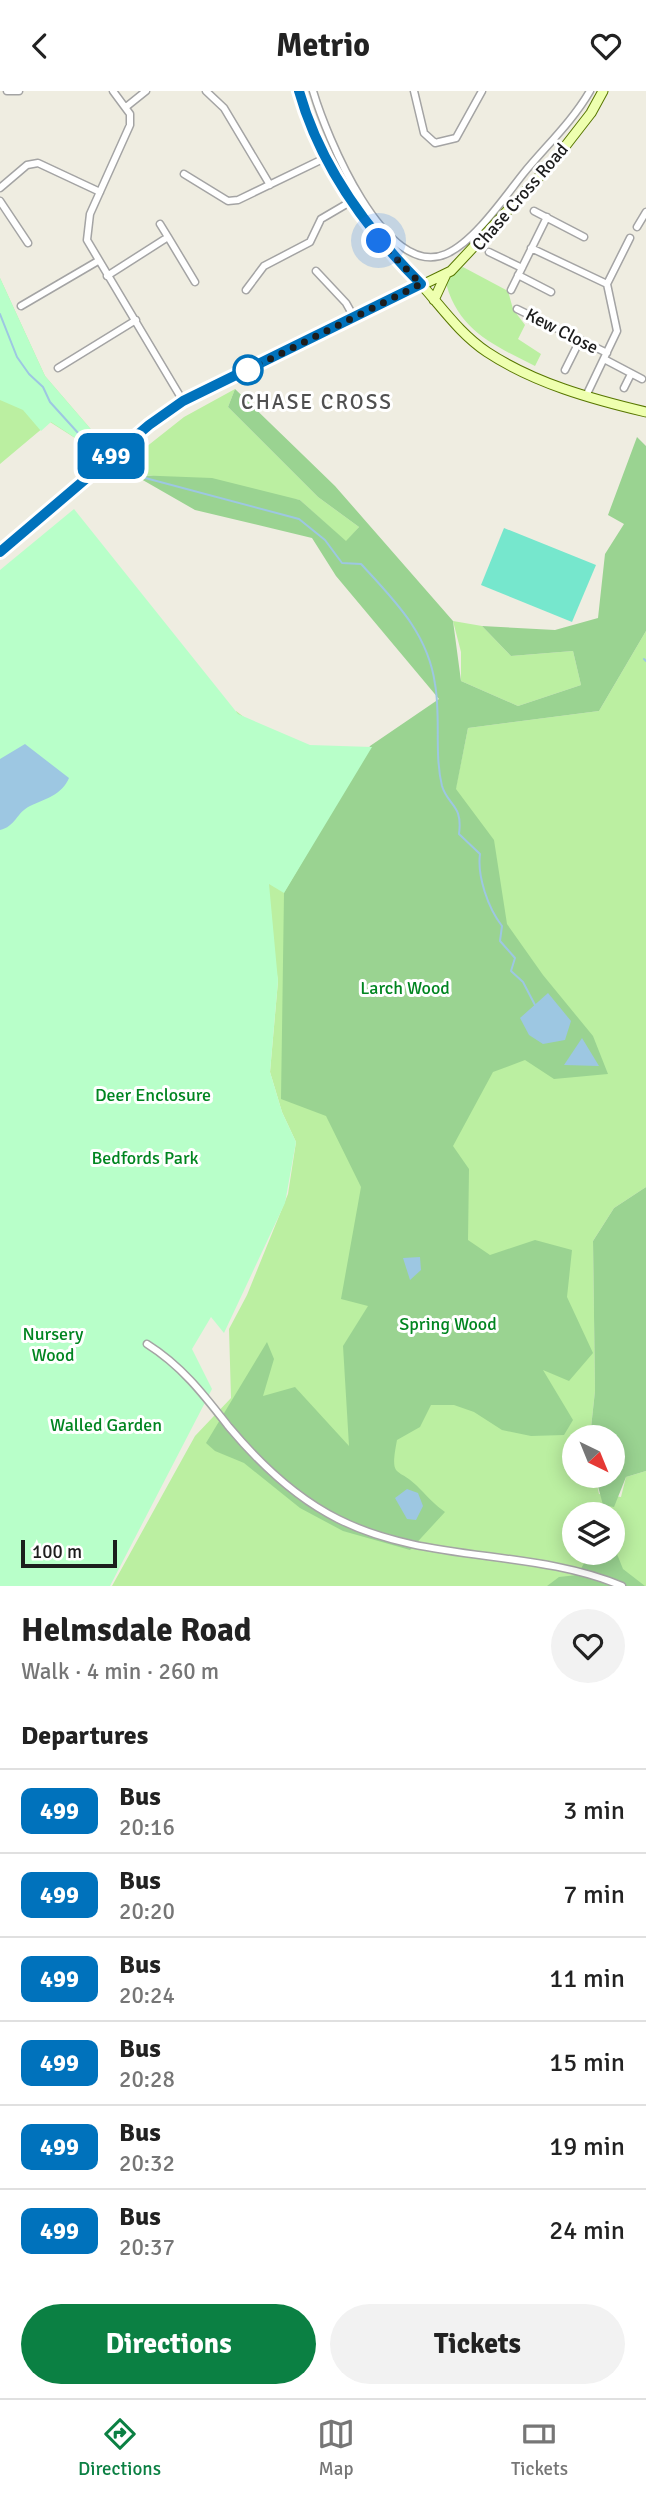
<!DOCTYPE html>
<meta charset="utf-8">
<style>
body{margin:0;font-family:Signika,sans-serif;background:#f2f2f2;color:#222;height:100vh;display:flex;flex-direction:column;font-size:26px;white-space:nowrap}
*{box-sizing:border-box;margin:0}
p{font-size:23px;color:#767676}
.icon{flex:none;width:38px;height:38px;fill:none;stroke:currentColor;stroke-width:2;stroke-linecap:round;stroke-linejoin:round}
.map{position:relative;height:1495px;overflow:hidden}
.side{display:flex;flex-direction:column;background:#fff;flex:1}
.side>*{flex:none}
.badge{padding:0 14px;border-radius:10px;font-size:24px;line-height:46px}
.needle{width:46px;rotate:137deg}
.buttons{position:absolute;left:562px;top:1334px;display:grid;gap:14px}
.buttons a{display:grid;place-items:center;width:63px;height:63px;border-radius:50%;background:#fff;box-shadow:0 4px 18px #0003;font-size:35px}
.scale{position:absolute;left:21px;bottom:18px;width:96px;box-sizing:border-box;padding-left:7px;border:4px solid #1d1d1d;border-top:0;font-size:19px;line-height:24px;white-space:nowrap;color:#1d1d1d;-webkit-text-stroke:5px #fff;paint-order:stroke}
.you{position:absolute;width:35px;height:35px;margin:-18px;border:5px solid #fff;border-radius:50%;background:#1a73e8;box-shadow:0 0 0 10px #1a73e833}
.map>.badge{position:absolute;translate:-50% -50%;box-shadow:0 0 0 4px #fff}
h2{padding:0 21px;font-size:26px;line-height:63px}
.round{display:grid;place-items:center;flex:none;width:74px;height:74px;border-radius:37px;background:#f2f2f2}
.headline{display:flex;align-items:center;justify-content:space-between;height:119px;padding:0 21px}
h1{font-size:33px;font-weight:800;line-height:52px}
.button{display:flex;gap:14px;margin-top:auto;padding:14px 21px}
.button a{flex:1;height:80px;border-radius:42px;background:#0b8043;color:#fff;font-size:28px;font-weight:800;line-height:80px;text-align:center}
.button a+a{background:#f2f2f2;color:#222}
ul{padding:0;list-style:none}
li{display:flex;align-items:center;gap:21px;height:84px;padding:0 21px;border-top:2px solid #e0e0e0}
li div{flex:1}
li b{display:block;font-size:26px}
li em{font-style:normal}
li .badge{min-width:77px;font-weight:700;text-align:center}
header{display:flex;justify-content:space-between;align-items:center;height:91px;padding:0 21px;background:#fff;font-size:32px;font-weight:800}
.dock{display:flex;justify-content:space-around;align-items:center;height:98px;border-top:2px solid #e0e0e0;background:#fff;font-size:19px;color:#767676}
.dock a{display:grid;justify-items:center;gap:4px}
.dock .on{color:#0b8043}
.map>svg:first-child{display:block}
.grass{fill:#bbefa1;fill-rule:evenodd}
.forest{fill:#9ad391}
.park{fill:#b8ffc9}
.pitch{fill:#76e7cd}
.water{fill:#9dc7e2}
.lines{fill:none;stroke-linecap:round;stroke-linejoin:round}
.stream{stroke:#9dc7e2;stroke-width:2}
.street-casing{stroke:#a4a4a4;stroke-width:9}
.secondary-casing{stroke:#587700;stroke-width:11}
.street{stroke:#fff;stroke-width:6}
.secondary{stroke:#eeffaf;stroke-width:9}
.line-casing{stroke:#fff;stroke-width:16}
.line{stroke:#0072bc;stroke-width:10}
.walk{stroke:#1d1d1d;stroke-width:7;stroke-dasharray:0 12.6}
.stop-dot{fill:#fff;stroke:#0072bc;stroke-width:3.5}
.labels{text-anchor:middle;stroke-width:6;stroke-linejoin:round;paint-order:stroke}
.street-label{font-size:18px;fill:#1d1d1d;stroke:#fff}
.park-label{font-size:18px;fill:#008520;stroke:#fff}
.quarter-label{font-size:21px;letter-spacing:2px;fill:#505050;stroke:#fff}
</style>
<header><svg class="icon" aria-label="back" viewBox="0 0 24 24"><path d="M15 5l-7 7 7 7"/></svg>Metrio<svg class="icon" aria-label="heart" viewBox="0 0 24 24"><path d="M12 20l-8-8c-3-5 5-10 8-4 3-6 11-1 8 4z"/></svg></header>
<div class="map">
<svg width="646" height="1495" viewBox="0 0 646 1495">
<rect width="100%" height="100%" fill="#efede1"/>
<!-- grass -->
<path class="grass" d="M463 176 508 200 513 218 525 234 518 248 541 263 535 275C493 254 456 238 445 188Z
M0 187 45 285 107 357 100 363 50 331 0 373Z
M235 298 228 316 318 406 359 436 346 451 300 409 117 379 184 326Z
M453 530 482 535 511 565 573 560 581 594 518 615 461 590V561Z
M646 540V1096L614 1117 593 1150 595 1300 590 1346H574V1384H595L599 1403 621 1406 626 1386 646 1380V1495H112L195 1345 231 1307 229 1238 247 1204 288 1103 296 1051 282 1021 270 981 278 890 236 620 307 674 372 656 456 696 468 637 599 620ZM574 1423H612V1461H574Z"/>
<!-- forest -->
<path class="forest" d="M235 298 335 395 453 530 461 590 518 615 581 594 573 560 511 565 482 535 555 539 598 527 605 463 624 433 608 424 637 346 646 355V540L599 620 468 637 456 698 494 749 507 833 543 884 593 945 608 983 554 988 525 969 493 981 453 1055 469 1078 468 1149 490 1164 535 1149 572 1159 567 1206 593 1262 569 1290 543 1279 573 1329 564 1344 531 1345 502 1339 474 1321 454 1314H431L420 1336 397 1349C389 1391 398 1374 420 1398 429 1407 435 1414 445 1421L410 1459 343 1440 300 1417 244 1372 215 1360 206 1352 267 1251 274 1268 263 1305 295 1296 349 1355 343 1255 368 1215 341 1208 361 1096 326 1025 281 1008 284 802 370 655 439 608 336 485 312 447 195 419 134 384 212 387 300 409 346 450 359 436 318 406 228 316Z
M646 1096V1380L626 1386 614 1416 603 1414 595 1384H612V1346H590L595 1300 593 1150 614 1117Z
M613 1453 623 1478 645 1495H547L559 1486 577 1484 591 1461H612Z"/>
<!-- park -->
<path class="park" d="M0 187 45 285 107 357 100 363 51 331 41 340 23 319 0 309Z
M74 418 238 623 310 654 372 656 284 802 269 793 278 890 270 981 282 1021 296 1051 285 1112 224 1242 211 1226 192 1258 212 1298 110 1495H0V479Z"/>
<!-- pitch -->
<path class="pitch" d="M504 437 596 474 572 531 481 494Z"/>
<!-- water -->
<path class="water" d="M25 653 69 687C62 704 45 708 30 715 17 721 15 736 0 739V668Z
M548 902 571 930 565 949 543 953 529 944 520 927Z
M582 947 599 975 564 974Z
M420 1166 421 1179 410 1189 403 1167Z
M407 1398 418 1402 423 1415 416 1429 407 1428 395 1407Z"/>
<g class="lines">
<!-- stream -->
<path class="stream" d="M0 223 17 266 29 283 43 296 50 311 79 343 105 362
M117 371 134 384 299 428 325 449 342 472 361 473C394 509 428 542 435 593 441 626 434 662 442 695 448 715 463 713 459 743L480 763C477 785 488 817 502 835L500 850 515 867 511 880 523 891 535 914
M644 568 646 570"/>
<!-- street casing -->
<g class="street-casing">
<path id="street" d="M7 0H19
M113 0 130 23V34L90 123 87 149 183 310
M206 0 224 17 270 94
M313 0C326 44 385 190 446 163 474 151 504 107 523 83 545 56 572 31 590 0
M414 0 424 42 435 52 456 47 482 0
M126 16 146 0
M184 83 228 110 238 109 327 66
M0 97 27 74 38 72 100 101
M0 110 28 152
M534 120 584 146
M160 133 168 146
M637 136 646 121
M531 157 607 193
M489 161 522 177
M316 180 346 212 355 228
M518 184 551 201
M107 185 168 146 195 191
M246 199 264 175 310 151 321 128 350 111
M511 199 547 126
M21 215 98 170
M517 218 607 262
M604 268 642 288
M58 277 136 229
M565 279 580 249
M624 297 631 283
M586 305 617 240 607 193 630 147
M147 1253C182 1275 204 1304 229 1336 260 1373 296 1407 338 1428 427 1473 532 1457 622 1495"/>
</g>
<!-- secondary casing -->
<g class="secondary-casing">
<path id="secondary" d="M299 0C315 59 350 117 389 162 401 176 416 187 427 200 446 222 462 244 487 261 534 292 591 308 646 321
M434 209 446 183
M0 461 149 334 183 310 451 180 553 71 591 22 603 0"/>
</g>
<!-- street -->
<use href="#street" class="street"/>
<!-- secondary -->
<use href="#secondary" class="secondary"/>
</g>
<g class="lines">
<!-- line casing -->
<g class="line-casing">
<path id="line" d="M0 461 149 334 183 310 421 193C367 139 320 75 299 0"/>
</g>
<!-- line -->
<use href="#line" class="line"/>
<!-- walk -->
<path class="walk" d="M248 279 421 193 379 150"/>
</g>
<!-- markers -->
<circle class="stop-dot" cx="248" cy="279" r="14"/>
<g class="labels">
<!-- street labels -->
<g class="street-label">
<text transform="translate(520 106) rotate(-49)" y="6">Chase Cross Road</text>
<text transform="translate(562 240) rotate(27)" y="6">Kew Close</text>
</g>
<!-- park labels -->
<g class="park-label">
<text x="405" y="903">Larch Wood</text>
<text x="153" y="1010">Deer Enclosure</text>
<text x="145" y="1073">Bedfords Park</text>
<text x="448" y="1239">Spring Wood</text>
<text x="53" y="1249">Nursery<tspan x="53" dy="21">Wood</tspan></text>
<text x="106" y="1340">Walled Garden</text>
</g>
<!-- quarter labels -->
<g class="quarter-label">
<text x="317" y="318">CHASE CROSS</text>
</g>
</g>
</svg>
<div class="buttons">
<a><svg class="needle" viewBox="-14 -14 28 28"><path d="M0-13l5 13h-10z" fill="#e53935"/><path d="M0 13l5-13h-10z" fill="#767676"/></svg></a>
<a><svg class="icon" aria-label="layers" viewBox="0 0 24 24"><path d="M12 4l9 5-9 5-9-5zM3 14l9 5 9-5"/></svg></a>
</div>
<div class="scale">100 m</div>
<div class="you" style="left:379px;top:150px"></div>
<b class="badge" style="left:111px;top:365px;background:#0072bc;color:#fff">499</b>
</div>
<section class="side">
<div class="headline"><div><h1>Helmsdale Road</h1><p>Walk · 4 min · 260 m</p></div><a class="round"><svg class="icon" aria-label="heart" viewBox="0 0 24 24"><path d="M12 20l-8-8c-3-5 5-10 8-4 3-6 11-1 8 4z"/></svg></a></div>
<h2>Departures</h2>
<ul>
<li><span class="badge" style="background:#0072bc;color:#fff">499</span><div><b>Bus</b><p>20:16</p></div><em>3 min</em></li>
<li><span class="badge" style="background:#0072bc;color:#fff">499</span><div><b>Bus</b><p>20:20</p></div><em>7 min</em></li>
<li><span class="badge" style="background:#0072bc;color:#fff">499</span><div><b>Bus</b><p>20:24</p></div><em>11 min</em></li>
<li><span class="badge" style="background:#0072bc;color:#fff">499</span><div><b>Bus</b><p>20:28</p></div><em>15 min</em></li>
<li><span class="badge" style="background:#0072bc;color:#fff">499</span><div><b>Bus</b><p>20:32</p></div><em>19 min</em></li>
<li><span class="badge" style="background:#0072bc;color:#fff">499</span><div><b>Bus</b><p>20:37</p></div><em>24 min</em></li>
</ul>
<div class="button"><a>Directions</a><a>Tickets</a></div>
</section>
<nav class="dock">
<a class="on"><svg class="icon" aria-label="directions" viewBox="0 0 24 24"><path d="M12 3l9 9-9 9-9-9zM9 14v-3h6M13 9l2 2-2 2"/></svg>Directions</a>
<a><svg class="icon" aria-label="map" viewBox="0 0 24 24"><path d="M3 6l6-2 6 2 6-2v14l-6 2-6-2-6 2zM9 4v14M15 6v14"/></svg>Map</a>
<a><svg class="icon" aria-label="tickets" viewBox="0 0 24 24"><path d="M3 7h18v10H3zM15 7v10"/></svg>Tickets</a>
</nav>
